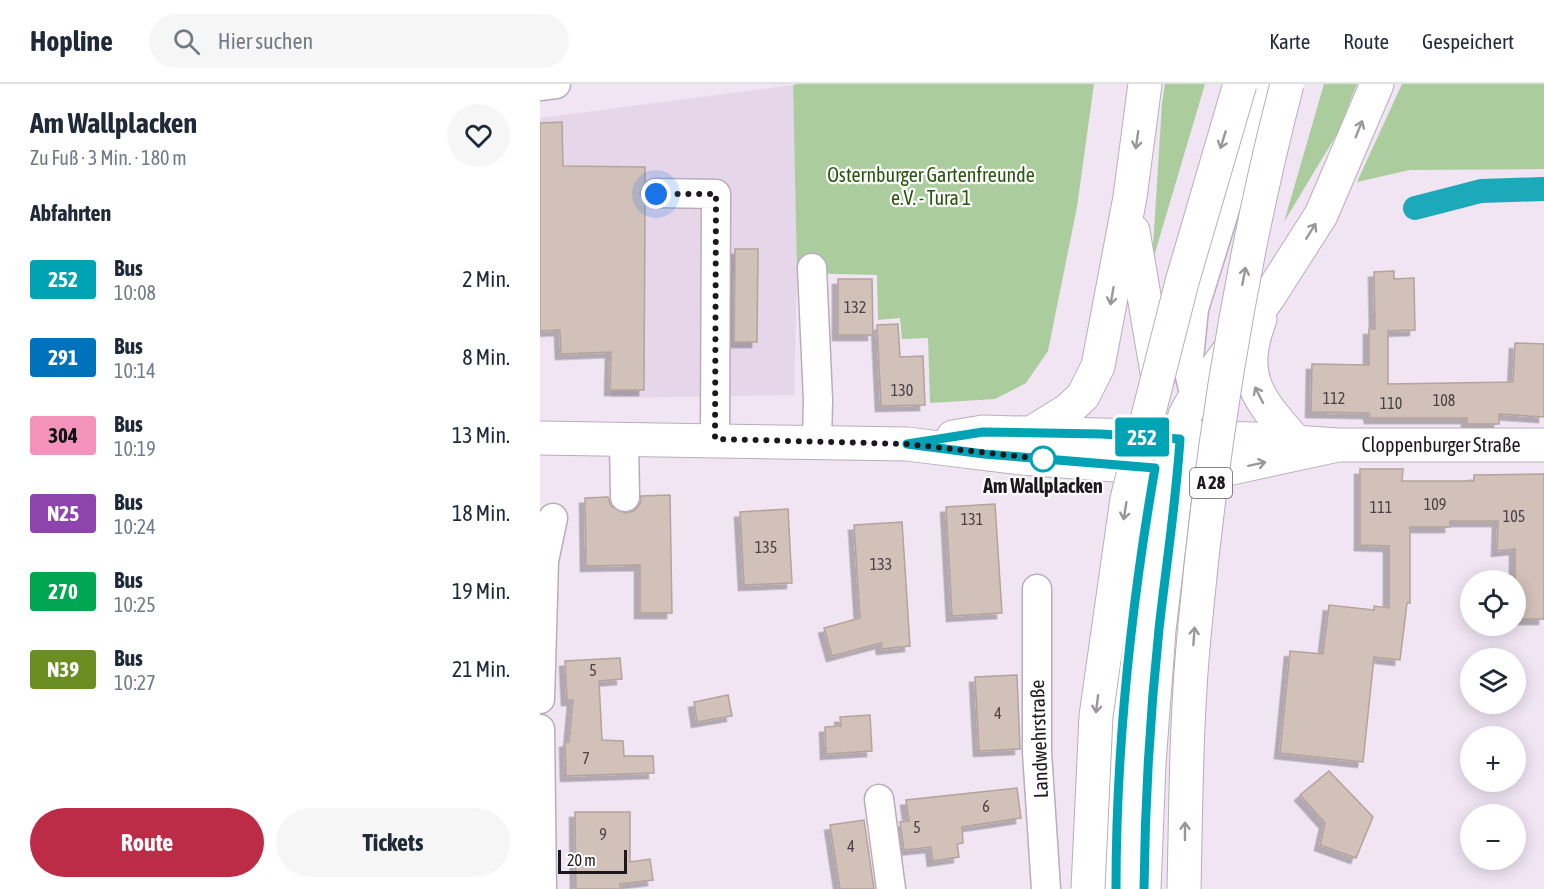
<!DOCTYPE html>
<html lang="de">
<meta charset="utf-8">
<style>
body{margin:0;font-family:"Asap Condensed",sans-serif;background:#f6f6f7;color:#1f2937;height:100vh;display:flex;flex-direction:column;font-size:22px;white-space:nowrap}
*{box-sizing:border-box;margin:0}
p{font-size:20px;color:#747a83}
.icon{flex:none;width:33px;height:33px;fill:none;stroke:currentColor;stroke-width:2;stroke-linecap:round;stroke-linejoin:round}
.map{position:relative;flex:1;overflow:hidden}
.side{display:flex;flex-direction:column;background:#fff;width:540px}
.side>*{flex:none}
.badge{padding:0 12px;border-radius:4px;font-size:21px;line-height:39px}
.controls{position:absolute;left:920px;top:486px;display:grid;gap:12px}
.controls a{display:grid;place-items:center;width:66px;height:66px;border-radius:50%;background:#fff;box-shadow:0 3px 15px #0003;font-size:30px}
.scale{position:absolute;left:18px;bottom:15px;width:69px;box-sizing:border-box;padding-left:6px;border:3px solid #1c181d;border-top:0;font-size:16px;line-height:21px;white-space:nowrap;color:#1c181d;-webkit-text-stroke:4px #fff;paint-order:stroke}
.you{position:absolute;width:30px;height:30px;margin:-15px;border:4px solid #fff;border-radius:50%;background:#1a73e8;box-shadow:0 0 0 9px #1a73e833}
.map>.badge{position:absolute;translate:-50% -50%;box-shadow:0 0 0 3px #fff}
h2{padding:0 30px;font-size:22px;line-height:54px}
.round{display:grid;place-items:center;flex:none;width:63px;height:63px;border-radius:32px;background:#f6f6f7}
.overview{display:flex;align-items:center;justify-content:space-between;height:102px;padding:0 30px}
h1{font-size:28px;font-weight:700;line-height:45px}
.primary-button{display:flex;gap:12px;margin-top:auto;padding:12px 30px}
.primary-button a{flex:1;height:69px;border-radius:36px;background:#bd2c46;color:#fff;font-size:24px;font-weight:700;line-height:69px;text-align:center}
.primary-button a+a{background:#f6f6f7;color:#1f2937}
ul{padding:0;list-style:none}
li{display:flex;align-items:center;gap:18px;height:78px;padding:0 30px}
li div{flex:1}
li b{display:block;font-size:22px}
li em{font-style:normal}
li .badge{min-width:66px;font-weight:700;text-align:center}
header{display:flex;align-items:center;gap:36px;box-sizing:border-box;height:84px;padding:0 30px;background:#fff;border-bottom:2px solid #e0e1e3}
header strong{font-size:28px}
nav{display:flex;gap:33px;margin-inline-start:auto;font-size:21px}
.search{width:420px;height:54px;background:#f6f6f7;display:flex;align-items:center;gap:15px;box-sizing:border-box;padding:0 21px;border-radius:33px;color:#747a83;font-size:22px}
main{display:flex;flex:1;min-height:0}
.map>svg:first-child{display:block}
.built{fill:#e6d6ea}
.green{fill:#abcd9e}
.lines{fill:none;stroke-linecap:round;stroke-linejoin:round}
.canal{stroke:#1ca9ba;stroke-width:24}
.building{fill:#d2c1b9;stroke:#b4a39b;stroke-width:1.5;filter:url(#shadow)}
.minor-casing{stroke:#b8adbb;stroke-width:31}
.major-casing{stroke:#b8adbb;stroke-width:35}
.highway-casing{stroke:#b8adbb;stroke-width:35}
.minor{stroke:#fff;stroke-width:28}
.major{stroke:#fff;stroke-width:33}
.highway{stroke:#fff;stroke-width:33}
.highway-bridge-casing{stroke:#b8adbb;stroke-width:35;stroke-linecap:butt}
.highway-bridge{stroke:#fff;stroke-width:33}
.oneway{stroke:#999799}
.line-casing{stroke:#fff;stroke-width:14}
.line{stroke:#00a3b4;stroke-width:9}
.walk{stroke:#1c181d;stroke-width:6;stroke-dasharray:0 10.8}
.stop-dot{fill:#fff;stroke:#00a3b4;stroke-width:3}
.labels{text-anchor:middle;stroke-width:4.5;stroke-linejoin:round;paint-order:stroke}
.number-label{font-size:16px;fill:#4a4244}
.shield{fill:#fff;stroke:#605d61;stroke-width:1.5}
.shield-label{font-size:18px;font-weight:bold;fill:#1c181d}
.park-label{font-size:20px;fill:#28560c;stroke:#fff}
.street-label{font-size:20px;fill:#1c181d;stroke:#fff}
.stop-label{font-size:20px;font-weight:bold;fill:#1c181d;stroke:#fff}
</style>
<header>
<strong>Hopline</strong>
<div class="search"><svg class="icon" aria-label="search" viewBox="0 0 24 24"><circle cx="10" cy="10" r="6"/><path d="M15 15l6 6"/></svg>Hier suchen</div>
<nav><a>Karte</a><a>Route</a><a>Gespeichert</a></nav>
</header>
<main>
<section class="side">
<div class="overview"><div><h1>Am Wallplacken</h1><p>Zu Fuß · 3 Min. · 180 m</p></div><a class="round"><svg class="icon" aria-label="heart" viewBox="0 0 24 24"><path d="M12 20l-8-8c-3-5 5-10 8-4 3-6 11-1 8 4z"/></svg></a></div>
<h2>Abfahrten</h2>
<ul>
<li><span class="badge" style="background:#00a3b4;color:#fff">252</span><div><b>Bus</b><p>10:08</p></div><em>2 Min.</em></li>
<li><span class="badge" style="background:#0072bc;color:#fff">291</span><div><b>Bus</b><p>10:14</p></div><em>8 Min.</em></li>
<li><span class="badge" style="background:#f393bc;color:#111">304</span><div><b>Bus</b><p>10:19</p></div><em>13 Min.</em></li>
<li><span class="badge" style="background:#8e44ad;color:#fff">N25</span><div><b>Bus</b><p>10:24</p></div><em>18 Min.</em></li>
<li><span class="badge" style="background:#00a651;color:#fff">270</span><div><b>Bus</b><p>10:25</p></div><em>19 Min.</em></li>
<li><span class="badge" style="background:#6b8e23;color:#fff">N39</span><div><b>Bus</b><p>10:27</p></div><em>21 Min.</em></li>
</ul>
<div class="primary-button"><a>Route</a><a>Tickets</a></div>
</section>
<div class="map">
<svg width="1004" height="805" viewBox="0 0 1004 805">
<defs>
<filter id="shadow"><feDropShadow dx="-5.5" dy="5.5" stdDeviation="0" flood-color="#0004"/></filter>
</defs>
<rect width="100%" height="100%" fill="#f1e5f3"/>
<!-- built -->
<path class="built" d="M253 1 257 189 254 311 71 314V165H0V34Z"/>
<!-- green -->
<path class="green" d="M257 0H554L537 123 508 267 486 299 455 315 390 319 388 254 362 255 360 234 338 236 337 191 257 189 253 1Z
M625 0H665L612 179 622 19Z
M784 0H817L797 50 744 138Z
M862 0H1004V85L870 86 817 98Z"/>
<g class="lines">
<!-- canal -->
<path class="canal" d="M875 124 941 107 1004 105"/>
</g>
<!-- building -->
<path class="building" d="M22 38 23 82 105 83V98L100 109 105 120 104 306H70L71 268 21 270 20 246 0 247V39Z
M195 165H218L217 258H194Z
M854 187V195L874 194 875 246 848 247V300L973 298 975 259 1004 260V333L959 330V340H927V334H830L829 329 771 328 772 280 829 281V245H835L834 188Z
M298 195H332L333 251H298Z
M358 240 360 273 383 272 385 321 341 322 337 241Z
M820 385H863L862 397H934V391L1004 390V535H975V465L957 467 958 437H910V443H870V519H867L860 576 834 573 823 678 740 669 750 567 783 570 789 521 834 526V522L849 524V462L820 461Z
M130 411 132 529H100V481L46 482 45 414 68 413 71 422 85 429 94 427 100 420 101 412Z
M455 420 462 529 412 532 406 423Z
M248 425 252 499 204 501 200 428Z
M362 438 370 562 342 565 341 559 292 572 284 544 320 534 314 441Z
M80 574 82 595 59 597 62 656 83 657 84 672H113L114 689 26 692 25 658H29L33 616H27L25 577Z
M477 591 480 665 439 667 435 593Z
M188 611 192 632 157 638 154 618Z
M330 631 332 667 286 670 285 643 301 642 300 633Z
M789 687 833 733 816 774 780 761 785 739 760 711Z
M477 704 481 734 422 743 423 759 417 760 419 773 393 777 391 763 364 766 360 738 369 737 366 716Z
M35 728H90V778L110 775 113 796 80 800 81 805H36Z
M324 736 334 805H300L290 741Z"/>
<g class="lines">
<!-- minor casing -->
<g class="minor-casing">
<path id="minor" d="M0 2 16 0
M116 109 176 110 175 355
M272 184 278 316 277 358
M655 313 648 284 654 225 724 0
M84 356 85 413
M497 505V668L506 805
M0 615 4 477 13 434
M0 645 2 805
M339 715 351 805"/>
</g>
<!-- major casing -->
<g class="major-casing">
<path id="major" d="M413 353 443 348 713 355 798 361H1004
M0 354 367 360 481 374 616 384 687 385 798 361
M576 805C576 656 597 509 619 362
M604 805 609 680 619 546 638 385"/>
</g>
<!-- highway casing -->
<g class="highway-casing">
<path id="highway" d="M593 147 618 294
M720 235C698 293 718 315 755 357
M491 349 528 326 543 312 558 282 590 113 605 0
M638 385 640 355 645 331 655 313 728 214 781 131 837 0"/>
</g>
<!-- minor -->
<use href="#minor" class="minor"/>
<!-- major -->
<use href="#major" class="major"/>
<!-- highway -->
<use href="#highway" class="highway"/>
<!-- highway-bridge casing -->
<g class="highway-bridge-casing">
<path id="highway-bridge" d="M548 805 556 632 587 415 642 198 700 0
M644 805C646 717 646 629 655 542 672 359 701 177 747 0"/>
</g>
<!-- highway-bridge -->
<use href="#highway-bridge" class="highway-bridge"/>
</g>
<!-- one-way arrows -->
<defs><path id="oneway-shaft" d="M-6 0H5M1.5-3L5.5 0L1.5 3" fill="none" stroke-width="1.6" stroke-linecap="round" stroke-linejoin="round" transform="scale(1.5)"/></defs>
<g class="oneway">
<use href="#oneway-shaft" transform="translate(819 45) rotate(-68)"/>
<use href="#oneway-shaft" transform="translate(597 56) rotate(98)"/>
<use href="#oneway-shaft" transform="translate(683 56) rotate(107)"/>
<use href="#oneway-shaft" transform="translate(771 147) rotate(-58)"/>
<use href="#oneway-shaft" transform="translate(704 192) rotate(-79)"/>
<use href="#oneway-shaft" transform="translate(572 212) rotate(100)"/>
<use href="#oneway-shaft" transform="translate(719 311) rotate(-117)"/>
<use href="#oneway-shaft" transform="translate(717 380) rotate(-12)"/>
<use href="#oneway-shaft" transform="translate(585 427) rotate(99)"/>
<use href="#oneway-shaft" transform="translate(654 552) rotate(-86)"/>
<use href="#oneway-shaft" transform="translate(557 620) rotate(97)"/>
<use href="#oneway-shaft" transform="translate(645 747) rotate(-90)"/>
</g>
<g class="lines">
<!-- line casing -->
<g class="line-casing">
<path id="line" d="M576 805C576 664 591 522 615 384L444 370 367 360 443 348 561 350 640 355C636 419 626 482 619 545 610 631 605 719 604 805"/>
</g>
<!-- line -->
<use href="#line" class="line"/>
<!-- walk -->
<path class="walk" d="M116 110H176L175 355 367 360 503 375"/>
</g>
<!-- markers -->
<circle class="stop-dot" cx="503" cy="375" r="12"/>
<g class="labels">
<!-- number labels -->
<g class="number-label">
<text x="315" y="229">132</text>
<text x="362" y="312">130</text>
<text x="794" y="320">112</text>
<text x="904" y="322">108</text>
<text x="851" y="325">110</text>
<text x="895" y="426">109</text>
<text x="841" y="429">111</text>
<text x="974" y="438">105</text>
<text x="432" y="441">131</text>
<text x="226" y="469">135</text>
<text x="341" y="486">133</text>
<text x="53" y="592">5</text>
<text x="458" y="635">4</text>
<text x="46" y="680">7</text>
<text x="446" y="728">6</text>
<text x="377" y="749">5</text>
<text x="63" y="756">9</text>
<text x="311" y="768">4</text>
</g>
<!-- shield labels -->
<rect class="shield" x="650" y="384" width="42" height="30" rx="4.5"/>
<g class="shield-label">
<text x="671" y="405">A 28</text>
</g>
<!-- park labels -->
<g class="park-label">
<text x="391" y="98">Osternburger Gartenfreunde<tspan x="391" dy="23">e.V. - Tura 1</tspan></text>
</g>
<!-- street labels -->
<g class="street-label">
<text x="901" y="368">Cloppenburger Straße</text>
<text transform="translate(499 655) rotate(-92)" y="7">Landwehrstraße</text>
</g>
<!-- stop labels -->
<g class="stop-label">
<text x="503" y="409">Am Wallplacken</text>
</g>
</g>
</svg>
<div class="controls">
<a><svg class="icon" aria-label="locate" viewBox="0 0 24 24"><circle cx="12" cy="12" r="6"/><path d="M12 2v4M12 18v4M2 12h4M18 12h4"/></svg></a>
<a><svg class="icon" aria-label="layers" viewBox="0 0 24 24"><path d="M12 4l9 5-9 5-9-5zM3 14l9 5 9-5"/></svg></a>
<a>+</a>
<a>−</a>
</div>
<div class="scale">20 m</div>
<div class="you" style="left:116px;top:110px"></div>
<b class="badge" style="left:602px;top:353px;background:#00a3b4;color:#fff">252</b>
</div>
</main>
